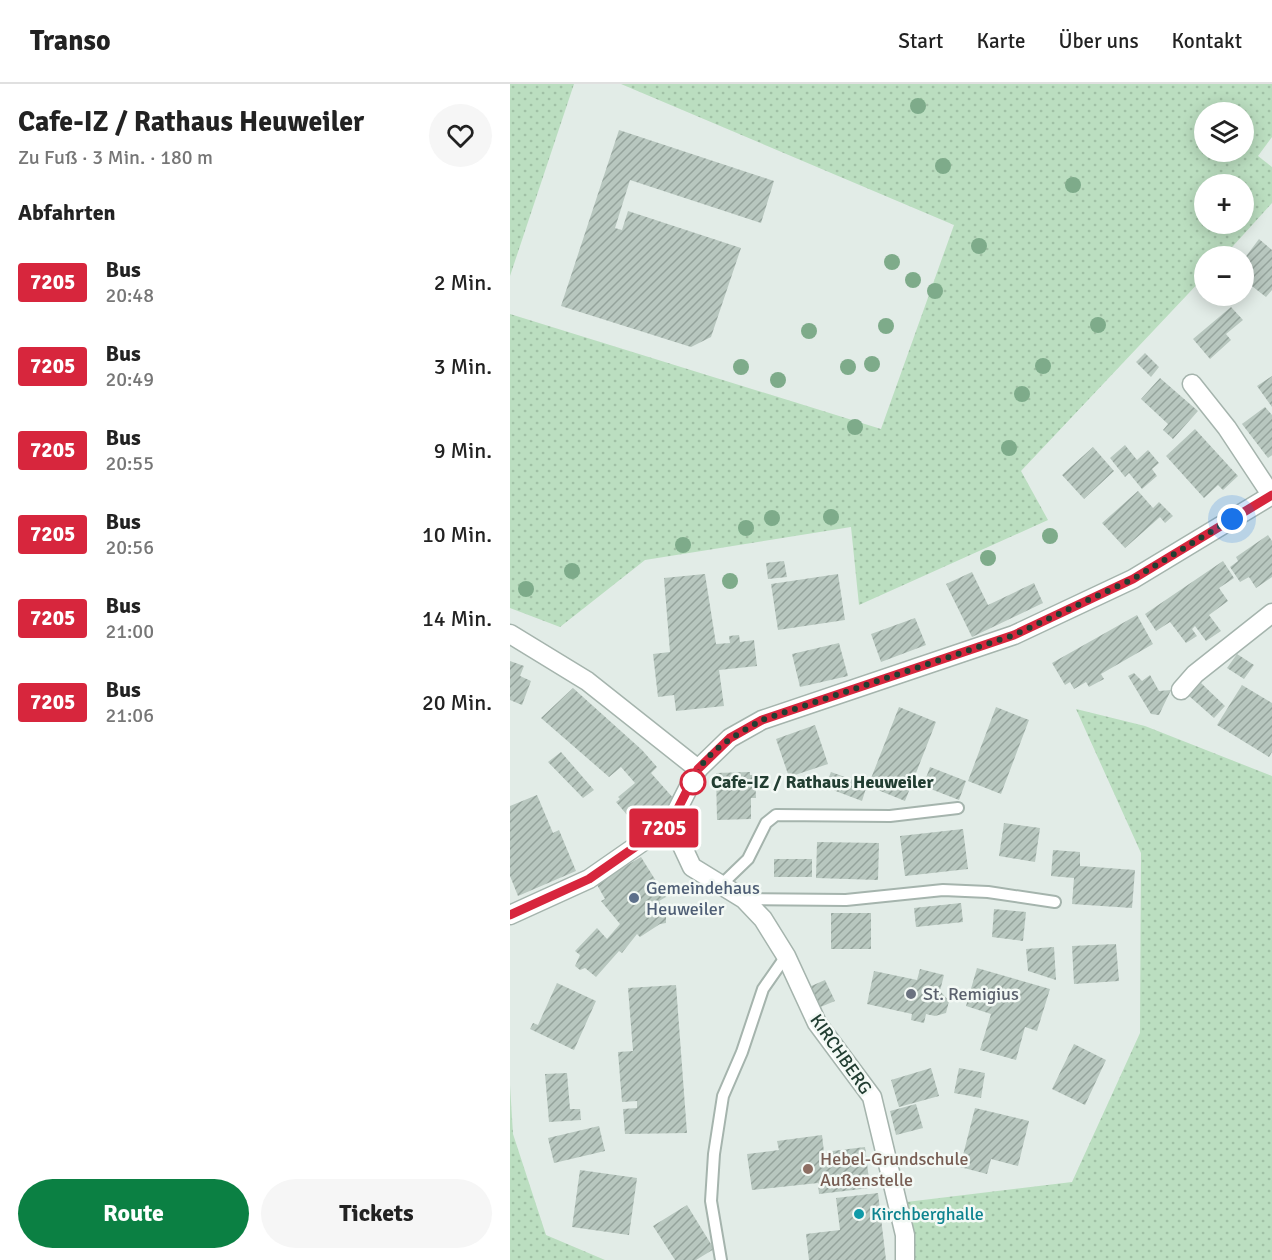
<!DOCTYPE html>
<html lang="de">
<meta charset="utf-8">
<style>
body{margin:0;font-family:Signika,sans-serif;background:#f6f6f6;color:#222;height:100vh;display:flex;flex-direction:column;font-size:22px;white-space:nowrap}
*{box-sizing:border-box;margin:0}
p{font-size:20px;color:#767676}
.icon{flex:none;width:33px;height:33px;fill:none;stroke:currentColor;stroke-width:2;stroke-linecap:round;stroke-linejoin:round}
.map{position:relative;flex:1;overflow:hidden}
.side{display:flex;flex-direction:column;background:#fff;width:510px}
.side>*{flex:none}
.badge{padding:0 12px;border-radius:4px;font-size:21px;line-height:39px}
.buttons{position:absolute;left:684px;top:18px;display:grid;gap:12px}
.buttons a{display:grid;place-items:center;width:60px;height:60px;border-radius:50%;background:#fff;box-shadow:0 3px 15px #0003;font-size:30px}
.you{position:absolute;width:30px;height:30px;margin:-15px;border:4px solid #fff;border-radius:50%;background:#1a73e8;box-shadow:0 0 0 9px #1a73e833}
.map>.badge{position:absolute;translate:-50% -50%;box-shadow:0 0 0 3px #fff}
h2{padding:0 18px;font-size:22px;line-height:54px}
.round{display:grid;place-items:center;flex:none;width:63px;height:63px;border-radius:32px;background:#f6f6f6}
.summary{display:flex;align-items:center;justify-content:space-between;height:102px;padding:0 18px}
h1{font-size:28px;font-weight:700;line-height:45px}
.button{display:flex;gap:12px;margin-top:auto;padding:12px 18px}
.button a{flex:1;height:69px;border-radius:36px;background:#0b8043;color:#fff;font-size:24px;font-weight:700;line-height:69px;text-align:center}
.button a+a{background:#f6f6f6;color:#222}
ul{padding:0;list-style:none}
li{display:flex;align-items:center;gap:18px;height:84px;padding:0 18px}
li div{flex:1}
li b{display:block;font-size:22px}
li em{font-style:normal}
li .badge{min-width:66px;font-weight:700;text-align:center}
header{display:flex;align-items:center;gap:36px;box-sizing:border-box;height:84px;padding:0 30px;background:#fff;border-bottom:2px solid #e0e0e0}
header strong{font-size:28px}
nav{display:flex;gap:33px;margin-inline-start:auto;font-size:21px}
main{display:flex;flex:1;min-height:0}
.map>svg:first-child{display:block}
.grass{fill:url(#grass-dots);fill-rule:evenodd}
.building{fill:url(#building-hatch)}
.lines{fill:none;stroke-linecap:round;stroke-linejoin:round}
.service-casing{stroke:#a5b4ad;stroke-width:14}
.minor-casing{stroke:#a5b4ad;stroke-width:21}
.tertiary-casing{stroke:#a5b4ad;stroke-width:21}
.service{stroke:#fff;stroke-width:10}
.minor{stroke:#fff;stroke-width:18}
.tertiary{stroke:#fff;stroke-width:18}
.tree{fill:#7eab8a}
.line-casing{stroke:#fff;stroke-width:14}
.line{stroke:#d7263d;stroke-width:9}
.walk{stroke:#223e32;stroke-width:6;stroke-dasharray:0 10.8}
.stop-dot{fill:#fff;stroke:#d7263d;stroke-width:3}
.service-dot{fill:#5c6f8a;stroke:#f3f9f5;stroke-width:2}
.worship-dot{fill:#6b7280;stroke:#f3f9f5;stroke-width:2}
.education-dot{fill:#8d6e63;stroke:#f3f9f5;stroke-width:2}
.culture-dot{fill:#0f9aa8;stroke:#f3f9f5;stroke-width:2}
.labels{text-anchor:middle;stroke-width:5;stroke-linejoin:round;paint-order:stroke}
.stop-label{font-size:18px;font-weight:bold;fill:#223e32;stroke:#f3f9f5;text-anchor:start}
.service-label{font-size:18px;fill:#4e5e75;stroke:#f3f9f5;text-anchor:start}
.worship-label{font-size:18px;fill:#5b616d;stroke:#f3f9f5;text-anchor:start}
.street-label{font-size:18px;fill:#223e32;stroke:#f3f9f5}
.education-label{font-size:18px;fill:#785e54;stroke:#f3f9f5;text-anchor:start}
.culture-label{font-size:18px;fill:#0d838f;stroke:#f3f9f5;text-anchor:start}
</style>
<header>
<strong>Transo</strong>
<nav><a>Start</a><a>Karte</a><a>Über uns</a><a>Kontakt</a></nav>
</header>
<main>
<section class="side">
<div class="summary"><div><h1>Cafe-IZ / Rathaus Heuweiler</h1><p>Zu Fuß · 3 Min. · 180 m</p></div><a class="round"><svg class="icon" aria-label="heart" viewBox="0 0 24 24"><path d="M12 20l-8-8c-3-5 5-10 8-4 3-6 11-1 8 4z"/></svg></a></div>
<h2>Abfahrten</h2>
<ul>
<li><span class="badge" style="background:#d7263d;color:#fff">7205</span><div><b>Bus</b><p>20:48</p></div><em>2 Min.</em></li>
<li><span class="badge" style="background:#d7263d;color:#fff">7205</span><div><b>Bus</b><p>20:49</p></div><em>3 Min.</em></li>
<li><span class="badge" style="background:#d7263d;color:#fff">7205</span><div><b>Bus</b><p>20:55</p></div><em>9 Min.</em></li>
<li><span class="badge" style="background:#d7263d;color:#fff">7205</span><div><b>Bus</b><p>20:56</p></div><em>10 Min.</em></li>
<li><span class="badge" style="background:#d7263d;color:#fff">7205</span><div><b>Bus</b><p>21:00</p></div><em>14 Min.</em></li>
<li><span class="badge" style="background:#d7263d;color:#fff">7205</span><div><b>Bus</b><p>21:06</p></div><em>20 Min.</em></li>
</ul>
<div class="button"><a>Route</a><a>Tickets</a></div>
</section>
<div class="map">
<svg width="762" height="1176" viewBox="0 0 762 1176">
<defs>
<pattern id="grass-dots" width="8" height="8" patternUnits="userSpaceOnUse" patternTransform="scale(1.5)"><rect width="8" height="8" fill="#bbdec0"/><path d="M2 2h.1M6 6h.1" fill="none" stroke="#a0c0a5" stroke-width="1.8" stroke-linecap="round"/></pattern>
<pattern id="building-hatch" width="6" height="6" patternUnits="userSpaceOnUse" patternTransform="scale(1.5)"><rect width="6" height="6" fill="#b8c7bf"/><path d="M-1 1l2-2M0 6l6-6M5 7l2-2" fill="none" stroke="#95a39c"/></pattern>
</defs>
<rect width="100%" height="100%" fill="#e2ece7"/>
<!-- grass -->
<path class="grass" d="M0 0H64L0 192Z
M111 0H762V53L748 72 762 83V119L714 172H694V193L511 387 538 436 349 521 341 443 135 476 50 543 0 524V230L371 345 444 141ZM694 28H734V68H694ZM694 100H734V140H694Z
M566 625 635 642 762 692V1176H395L388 1119 562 1098 630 949 631 769Z
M0 1001 3 1050 36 1151 95 1176H0Z"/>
<!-- building -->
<path class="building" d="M109 46 264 97 251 139 120 96 105 144 112 146 118 127 231 164 201 253 181 263 51 222Z
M749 155 762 166V206L756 213 734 196V175Z
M721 223 733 236 716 250 721 256 700 275 683 255Z
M635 269 649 283 641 293 626 278Z
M762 292V323L747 302Z
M650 294 688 327 663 355 653 346 658 340 631 315Z
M755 323 762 331V371L758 374 732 340Z
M685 345 728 392 713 406 708 401 694 414 656 372Z
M615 361 627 376 638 366 649 379 642 385 647 392 632 405 619 389 615 393 600 374Z
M583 363 604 387 574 415 552 391Z
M628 407 643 424 649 418 663 432 655 439 650 433 615 464 592 439Z
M758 451 762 457V493L746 504 739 493 730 498 720 483 728 477 726 473Z
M274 477 277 493 258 495 256 479Z
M713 477 724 494 709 504 718 517 699 531 711 547 696 557 685 542 682 545 687 552 676 559 660 538 646 547 635 530Z
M462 488 478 521 524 499 533 519 462 553 436 500Z
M195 490 206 560 220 559 219 552 229 551 230 558 244 556 247 582 209 586 214 622 166 627 164 611 148 613 143 570 160 568 154 494Z
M328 490 335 536 268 546 261 500Z
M627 531 643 560 591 590 594 595 579 603 576 598 564 605 560 598 555 601 542 579Z
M405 534 416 561 371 578 361 550Z
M329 559 338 592 290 603 282 570Z
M727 570 744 581 734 595 717 584Z
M0 577 14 582 10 592 21 597 12 621 0 616Z
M624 589 632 597 640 591 649 607 661 606 649 631 641 630 618 592Z
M691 599 715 622 704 634 679 612Z
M732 601 762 619V668L759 673 707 641Z
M63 604 132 666 147 683 141 689 165 716 130 746 106 718 110 715 108 713 125 699 111 683 99 693 31 634Z
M389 623 426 638 395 717 358 702Z
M486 623 519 636 491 710 458 697Z
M305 641 318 680 279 693 266 655Z
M51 668 84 706 73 714 38 678Z
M420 683 456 697 449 716 413 702Z
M240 688V691H245L246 714H241V735L207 736 206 689Z
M321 688 357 701 352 717 315 703Z
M27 711 43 749 49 746 66 787 8 812 0 792V722Z
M494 739 530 744 525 778 489 772Z
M453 745 458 785 395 792 390 752Z
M307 758 369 759 368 796 306 794Z
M543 766 570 768V782L625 786 622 824 562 820 564 794 541 792Z
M131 773 156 813 149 817 156 831V839L150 840 130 853 127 850 112 869 109 867 86 893 75 884 70 886 65 882 70 871 65 867 87 844 97 855 110 840 91 817 95 815 86 799Z
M264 775H302V793H264Z
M451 819 453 838 406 843 404 824Z
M484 825 516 828 513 857 482 853Z
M321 829H361V865H321Z
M606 860 609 897 564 900 562 862Z
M544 863 546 896 518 887 516 865Z
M467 884 540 905 527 947 515 943 506 976 470 966 481 930 456 922Z
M410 885 434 891 430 907 439 917 436 929 425 932 416 930 414 939 401 936 402 930 357 920 364 887 407 896Z
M315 896 325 917 308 924 299 903Z
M47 899 86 917 64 966 20 945 23 939 28 941Z
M166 901 177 1049 115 1050 113 1025 127 1024V1017L112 1018 108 968 123 967 118 904Z
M564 960 596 976 575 1021 542 1005Z
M421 984 429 1012 389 1023 381 996Z
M449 984 475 989 471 1014 444 1009Z
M57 989 60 1025H70L71 1036 39 1038 35 990Z
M406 1020 413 1044 386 1051 380 1027Z
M465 1024 519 1037 508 1082 481 1075 477 1090 450 1083Z
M89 1042 95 1067 44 1079 38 1054Z
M312 1051 314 1068 355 1063 360 1104 309 1110 308 1099 242 1106 237 1070 269 1066 267 1057Z
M70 1086 127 1094 119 1151 62 1143Z
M368 1109 376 1176H299L296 1150 330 1146 326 1114Z
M177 1121 204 1165 186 1176H165L143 1142Z"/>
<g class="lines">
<!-- service casing -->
<g class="service-casing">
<path id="service" d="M211 801 238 775 256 739 266 731 380 732 448 724
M234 815 336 816 433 806 478 808 545 818
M211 1176 201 1117 204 1070 213 1012 232 968 253 905 276 872"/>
</g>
<!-- minor casing -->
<g class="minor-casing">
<path id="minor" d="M682 300 717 344 762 412
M671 606 685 590 762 529
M161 738 182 783 234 815 253 835 276 872 307 939 362 1013 395 1151V1176
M0 831 79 795 161 738 188 685"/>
</g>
<!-- tertiary casing -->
<g class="tertiary-casing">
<path id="tertiary" d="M0 550 77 597 188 685 220 654 252 636 504 551 623 495 762 411"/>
</g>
<!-- service -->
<use href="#service" class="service"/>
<!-- minor -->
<use href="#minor" class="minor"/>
<!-- tertiary -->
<use href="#tertiary" class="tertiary"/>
</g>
<!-- trees -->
<g class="tree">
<circle cx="408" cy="22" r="8"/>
<circle cx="433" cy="82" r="8"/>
<circle cx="563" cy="101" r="8"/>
<circle cx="469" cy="162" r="8"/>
<circle cx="382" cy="178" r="8"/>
<circle cx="403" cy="196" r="8"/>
<circle cx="425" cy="207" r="8"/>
<circle cx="588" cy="241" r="8"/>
<circle cx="376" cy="242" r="8"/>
<circle cx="299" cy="247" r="8"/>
<circle cx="362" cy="280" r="8"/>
<circle cx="533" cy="282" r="8"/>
<circle cx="231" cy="283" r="8"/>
<circle cx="338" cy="283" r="8"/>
<circle cx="268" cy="296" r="8"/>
<circle cx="512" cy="310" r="8"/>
<circle cx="345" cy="343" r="8"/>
<circle cx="499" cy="364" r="8"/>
<circle cx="321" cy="433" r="8"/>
<circle cx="262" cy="434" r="8"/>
<circle cx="236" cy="444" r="8"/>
<circle cx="540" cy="452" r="8"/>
<circle cx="173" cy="461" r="8"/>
<circle cx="478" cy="474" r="8"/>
<circle cx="62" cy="487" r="8"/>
<circle cx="220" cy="497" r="8"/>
<circle cx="16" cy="505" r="8"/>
</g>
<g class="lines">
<!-- line casing -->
<g class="line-casing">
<path id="line" d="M0 831 79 795 161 738 188 685 220 654 252 636 504 551 623 495 762 411"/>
</g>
<!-- line -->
<use href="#line" class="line"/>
<!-- walk -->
<path class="walk" d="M183 698C192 669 226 651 252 636L504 551 623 495 722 435"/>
</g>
<!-- markers -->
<circle class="stop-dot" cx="183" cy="698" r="12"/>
<circle class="service-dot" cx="124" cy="814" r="6"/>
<circle class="worship-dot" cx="401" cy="910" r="6"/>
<circle class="education-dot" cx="298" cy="1085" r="6"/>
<circle class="culture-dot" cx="349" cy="1130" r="6"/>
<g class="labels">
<!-- stop labels -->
<g class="stop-label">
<text x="201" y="704">Cafe-IZ / Rathaus Heuweiler</text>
</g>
<!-- service labels -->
<g class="service-label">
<text x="136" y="810">Gemeindehaus<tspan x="136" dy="21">Heuweiler</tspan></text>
</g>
<!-- worship labels -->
<g class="worship-label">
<text x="413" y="916">St. Remigius</text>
</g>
<!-- street labels -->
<g class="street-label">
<text transform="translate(331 970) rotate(55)" y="6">KIRCHBERG</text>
</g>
<!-- education labels -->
<g class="education-label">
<text x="310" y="1081">Hebel-Grundschule<tspan x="310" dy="21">Außenstelle</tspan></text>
</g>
<!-- culture labels -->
<g class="culture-label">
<text x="361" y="1136">Kirchberghalle</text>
</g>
</g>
</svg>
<div class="buttons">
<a><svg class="icon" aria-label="layers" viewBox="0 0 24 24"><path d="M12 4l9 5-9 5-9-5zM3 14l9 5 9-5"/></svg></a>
<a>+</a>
<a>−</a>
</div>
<div class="you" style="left:722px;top:435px"></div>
<b class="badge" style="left:154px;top:744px;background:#d7263d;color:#fff">7205</b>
</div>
</main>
